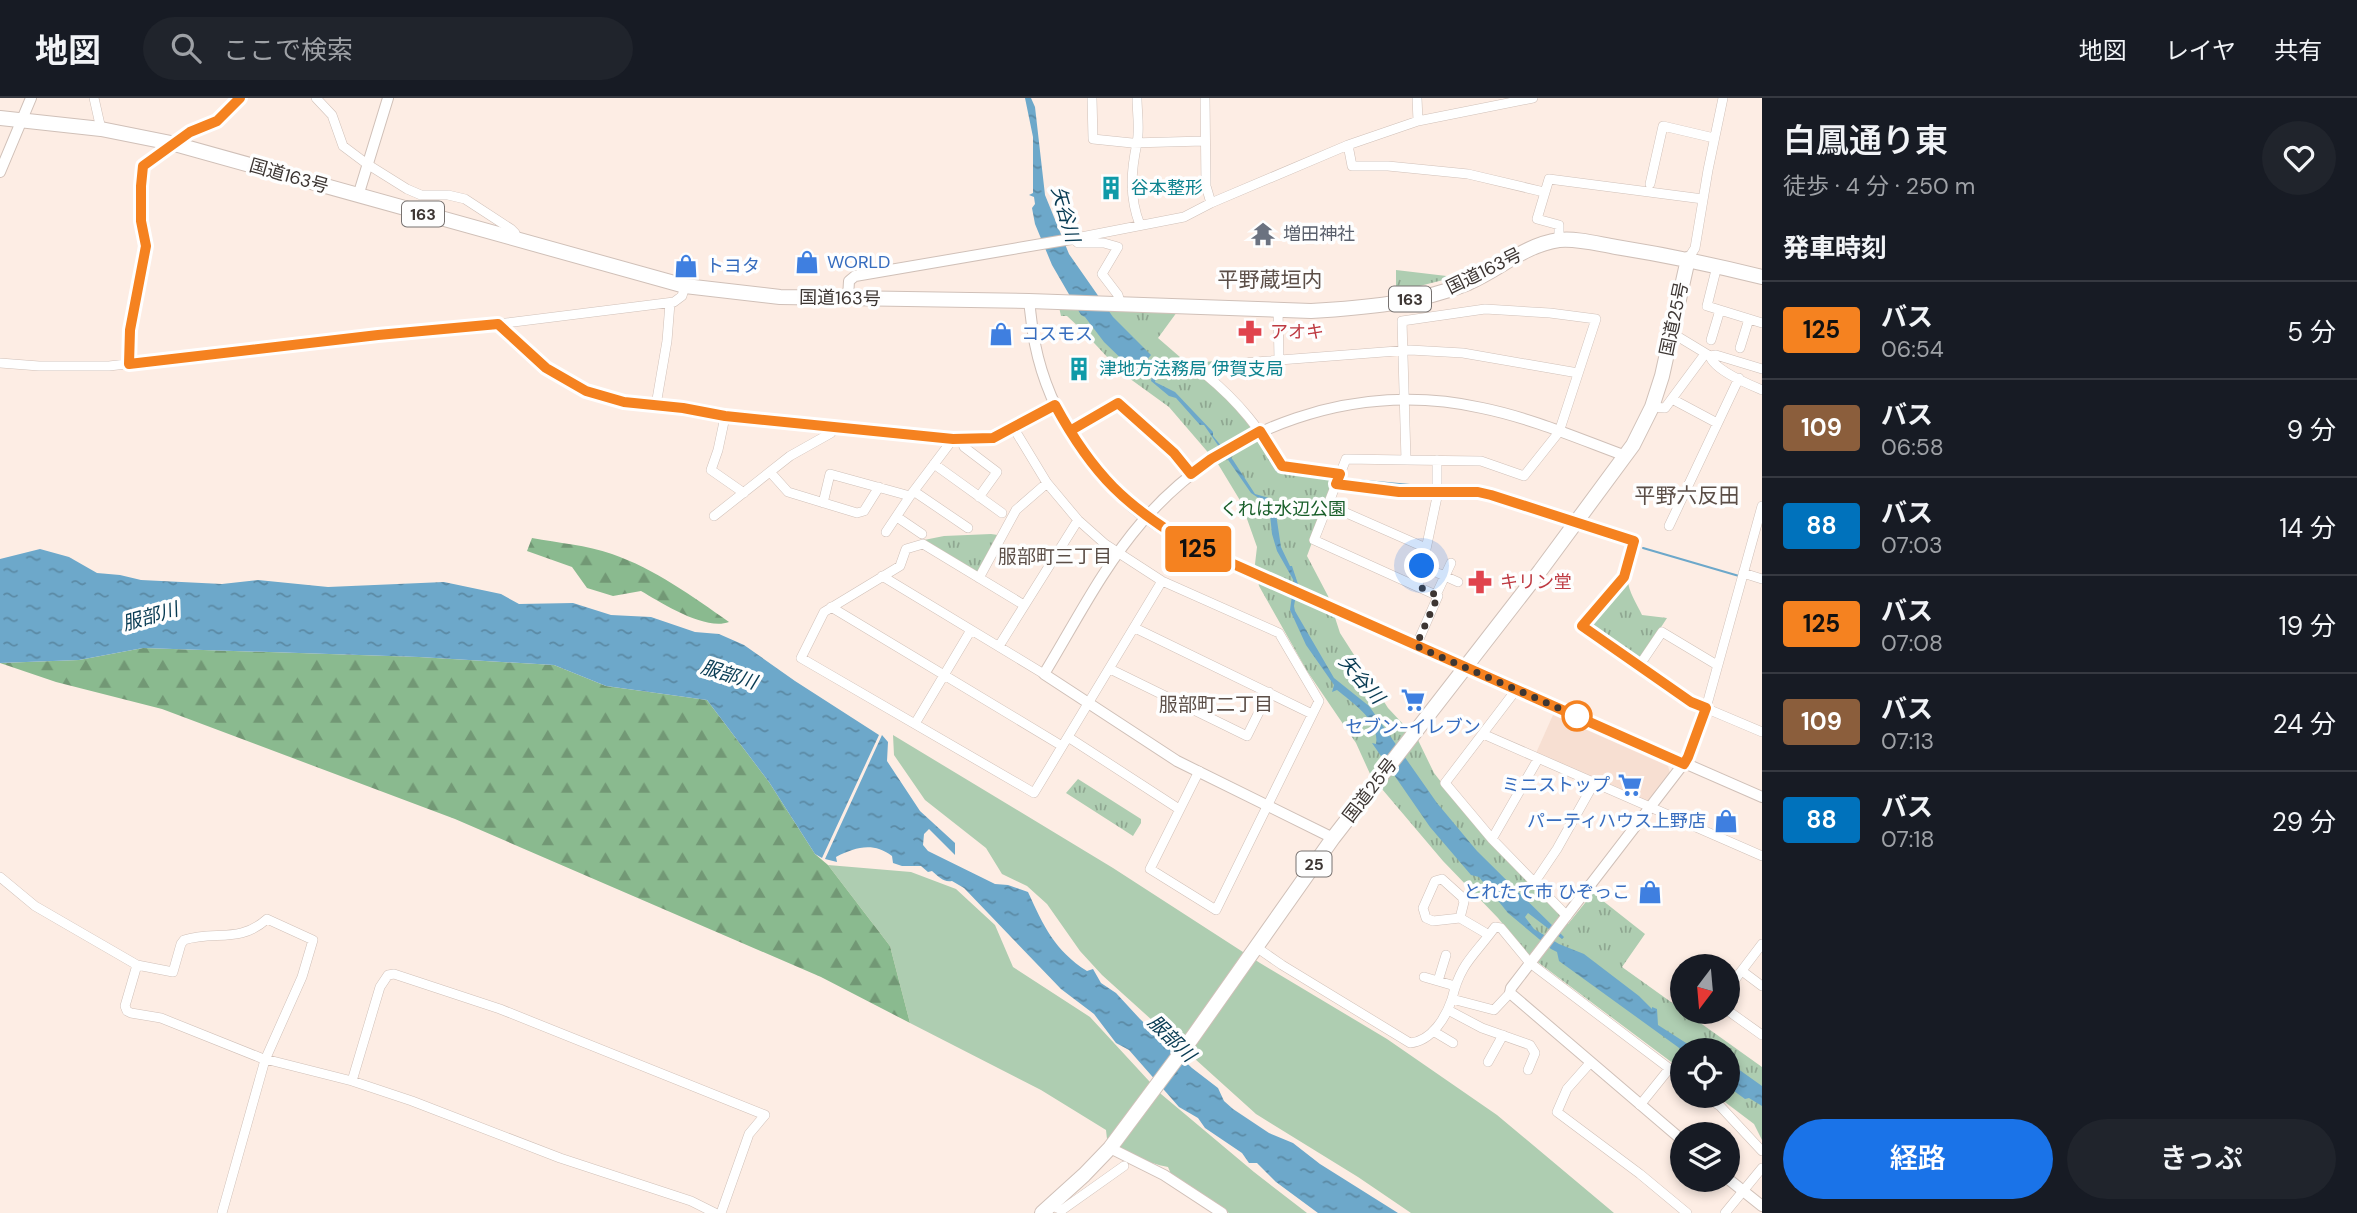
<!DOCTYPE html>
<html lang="ja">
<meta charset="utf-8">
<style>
body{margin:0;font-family:"DM Sans","Noto Sans JP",sans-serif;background:#20242c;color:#f1f3f6;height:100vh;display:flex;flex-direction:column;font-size:26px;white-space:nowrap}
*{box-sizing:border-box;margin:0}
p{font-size:23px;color:#9ea1a6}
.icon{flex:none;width:38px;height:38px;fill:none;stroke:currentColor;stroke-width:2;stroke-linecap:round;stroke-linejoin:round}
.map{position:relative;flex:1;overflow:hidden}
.drawer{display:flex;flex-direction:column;background:#171b24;width:595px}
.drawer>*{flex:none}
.badge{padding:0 14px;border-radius:5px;font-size:24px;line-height:46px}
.needle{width:46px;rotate:196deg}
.buttons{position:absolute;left:1670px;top:856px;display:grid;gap:14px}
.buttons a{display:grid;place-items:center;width:70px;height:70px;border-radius:50%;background:#171b24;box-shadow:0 4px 10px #0003;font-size:35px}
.you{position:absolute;width:35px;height:35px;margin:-18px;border:5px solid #fff;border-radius:50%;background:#1a73e8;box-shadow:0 0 0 10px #1a73e833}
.map>.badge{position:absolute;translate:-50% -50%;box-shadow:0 0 0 4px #fff}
h2{padding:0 21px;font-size:26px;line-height:63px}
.round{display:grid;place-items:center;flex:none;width:74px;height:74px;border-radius:37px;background:#20242c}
.headline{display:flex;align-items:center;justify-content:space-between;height:119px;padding:0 21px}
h1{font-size:33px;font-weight:600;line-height:52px}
.primary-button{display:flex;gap:14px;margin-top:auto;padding:14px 21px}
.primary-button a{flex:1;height:80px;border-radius:42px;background:#1a73e8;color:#fff;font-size:28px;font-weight:600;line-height:80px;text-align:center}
.primary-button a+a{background:#20242c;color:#f1f3f6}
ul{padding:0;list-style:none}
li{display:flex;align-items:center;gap:21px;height:98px;padding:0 21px;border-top:2px solid #363941}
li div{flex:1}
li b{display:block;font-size:26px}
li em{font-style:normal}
li .badge{min-width:77px;font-weight:700;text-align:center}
header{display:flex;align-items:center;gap:42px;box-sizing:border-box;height:98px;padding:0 35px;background:#171b24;border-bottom:2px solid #363941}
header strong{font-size:33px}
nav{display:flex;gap:38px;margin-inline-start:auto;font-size:24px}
.search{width:490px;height:63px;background:#20242c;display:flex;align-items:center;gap:18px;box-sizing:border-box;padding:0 24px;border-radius:38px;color:#9ea1a6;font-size:26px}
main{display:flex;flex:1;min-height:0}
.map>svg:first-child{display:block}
.built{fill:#f7dfd2}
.grass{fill:#aecdb1}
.forest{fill:url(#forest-firs)}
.park{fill:url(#park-tufts)}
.water{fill:url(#water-ripples)}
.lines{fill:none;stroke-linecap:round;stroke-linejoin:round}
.stream{stroke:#6da8ca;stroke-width:2}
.minor-casing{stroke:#d0c0b8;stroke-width:10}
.tertiary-casing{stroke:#d0c0b8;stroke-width:12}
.trunk-casing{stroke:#d0c0b8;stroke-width:16}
.minor{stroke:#fff;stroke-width:9}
.tertiary{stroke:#fff;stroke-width:10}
.trunk{stroke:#fff;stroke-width:14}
.line-casing{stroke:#fff;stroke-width:16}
.line{stroke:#f58220;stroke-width:10}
.walk{stroke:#3d3633;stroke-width:7;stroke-dasharray:0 12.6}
.stop-dot{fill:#fff;stroke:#f58220;stroke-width:3.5}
.labels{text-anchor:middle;stroke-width:7;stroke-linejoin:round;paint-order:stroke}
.shield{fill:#fefefe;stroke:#777270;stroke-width:2}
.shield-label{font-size:16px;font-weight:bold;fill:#3d3633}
.street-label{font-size:18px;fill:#3d3633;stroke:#fefefe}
.culture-label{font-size:18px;fill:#0d838f;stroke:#fefefe;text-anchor:start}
.worship-label{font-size:18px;fill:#5b616d;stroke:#fefefe;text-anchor:start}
.shop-label{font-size:18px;fill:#366cbe;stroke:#fefefe;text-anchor:start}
.health-label{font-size:18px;fill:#be3a42;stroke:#fefefe;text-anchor:start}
.park-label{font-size:18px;fill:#185e29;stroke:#fefefe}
.water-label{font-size:19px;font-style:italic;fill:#073a52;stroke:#fefefe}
.neighbourhood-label{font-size:19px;fill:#5b4e47;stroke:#fefefe}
.quarter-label{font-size:21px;fill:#5b4e47;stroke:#fefefe}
</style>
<header>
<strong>地図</strong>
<div class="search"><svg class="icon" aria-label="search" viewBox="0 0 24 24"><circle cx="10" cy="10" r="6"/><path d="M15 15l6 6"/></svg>ここで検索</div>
<nav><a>地図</a><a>レイヤ</a><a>共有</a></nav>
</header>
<main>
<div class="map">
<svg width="1762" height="1115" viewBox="0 0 1762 1115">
<defs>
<pattern id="forest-firs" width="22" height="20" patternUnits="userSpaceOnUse" patternTransform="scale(1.75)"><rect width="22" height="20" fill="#8aba8f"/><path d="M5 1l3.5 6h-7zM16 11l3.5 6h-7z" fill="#729875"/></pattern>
<pattern id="park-tufts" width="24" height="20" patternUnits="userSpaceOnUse" patternTransform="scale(1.75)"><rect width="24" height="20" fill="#aecdb1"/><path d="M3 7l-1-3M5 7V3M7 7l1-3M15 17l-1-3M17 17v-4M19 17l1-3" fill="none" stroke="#8fa791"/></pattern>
<pattern id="water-ripples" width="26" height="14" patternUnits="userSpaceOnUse" patternTransform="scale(1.75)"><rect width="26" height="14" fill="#6da8ca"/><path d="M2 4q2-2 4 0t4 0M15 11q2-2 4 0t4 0" fill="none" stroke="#5b8aa5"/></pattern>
</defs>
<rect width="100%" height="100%" fill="#fdede4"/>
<!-- built -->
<path class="built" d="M1553 617 1668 668 1670 675 1648 703H1644L1536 655Z"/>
<!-- grass -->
<path class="grass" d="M893 637 1113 770 1260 865 1387 941 1497 1017 1614 1115H1411L1358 1079 1256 1016 1102 877 1080 853 1047 806 1027 788 1002 776 986 750 925 702 894 657Z
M828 767 911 774 956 791 995 827 1013 869 1090 919 1161 996 1254 1074 1307 1115H1229L1171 1076 1168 1069C1146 1065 1125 1053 1107 1041L1106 1032 1041 992 910 925 890 848Z"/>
<!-- forest -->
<path class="forest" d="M532 440C558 445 587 447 612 456 655 471 692 498 729 524 705 533 662 505 641 493L613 498 587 490 572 469 527 453Z
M143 550 419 559 554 567 606 588 707 602 769 684 815 756 828 767 890 848 910 925 821 879 455 721 162 611 56 584 0 565 79 562Z"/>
<!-- park -->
<path class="park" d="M1396 172 1455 179 1396 194Z
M1059 209 1177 214 1158 240 1188 266 1214 263 1200 276 1228 301 1254 333 1212 359 1169 309 1122 275 1082 232 1067 218H1061Z
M1259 341 1262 342 1279 372 1333 379 1335 382 1307 458 1328 498 1340 535 1388 610 1418 642 1434 675 1482 736 1568 826 1593 795 1645 836 1622 869 1762 969V1042L1754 1026 1717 998H1727V952H1682V972L1539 865 1527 856 1498 820 1443 763 1371 678 1356 645 1307 573 1259 488 1255 466 1257 449 1241 404 1218 366Z
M991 436 998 437 980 472 976 474 924 442 944 438Z
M1628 482C1628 493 1637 506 1642 517L1667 520 1641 560 1636 561 1589 529V525Z
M1078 681 1141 721V725L1133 738 1066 695Z"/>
<!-- water -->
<path class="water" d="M1025 0H1031L1035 9 1045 97 1069 156 1113 219 1151 257 1136 275 1104 244 1085 219 1081 217 1052 167 1035 126 1032 110 1035 106 1034 99 1029 97 1033 95V39Z
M1151 261 1159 267 1155 284 1175 294 1213 334V338L1233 362 1255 396 1269 400 1276 416 1281 449 1290 468H1292L1298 486 1294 508 1295 513 1334 580 1369 608 1437 705 1477 753 1564 839 1562 841 1528 815 1525 819 1534 831 1559 846 1584 856 1639 898 1652 911V909L1657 911 1658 927 1697 952H1682L1559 863 1557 854 1551 851 1508 815 1479 779 1471 777 1430 729 1372 645 1376 646C1380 623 1353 605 1337 592L1332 594 1334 587 1306 547 1290 512 1294 483 1277 453 1272 436 1269 407 1251 395 1204 327H1200L1176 300 1169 298 1151 283 1154 269 1152 268 1148 274 1147 280 1140 273Z
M40 451 69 459 97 475 120 477 141 482 222 486 258 482 328 489 444 484 501 496 519 506 573 505 611 517 651 519 695 534 719 536 744 547 795 583 879 637 822 760 815 756 769 684 707 602 606 588 554 567 419 559 143 550 79 562 0 565V461Z
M882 637 888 644 887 663 920 713 955 745V757L929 731 924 736 923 747 928 753 995 786 1008 787 1028 794C1043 827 1055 853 1087 873L1093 871 1101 885 1116 895 1140 921 1192 970 1218 990 1224 1003 1233 1011 1269 1035 1293 1045 1320 1066 1398 1115H1318L1276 1084 1257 1065H1249L1242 1055 1205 1030 1198 1020 1179 1009 1129 952 1116 945 1094 916 1061 891 964 790 952 783C944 785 938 778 932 773L928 774 921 768H902L893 765 892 758C873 744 856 749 836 759L837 764 825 761Z
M1727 963 1762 988V1008L1749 1000 1745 1001 1727 988Z"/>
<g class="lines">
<!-- stream -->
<path class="stream" d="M1277 373 1331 380
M1344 381 1432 389
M1445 389 1465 390
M1481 390 1492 392 1569 416
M1587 422 1627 436
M1643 450 1739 478"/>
<!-- minor casing -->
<g class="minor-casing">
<path id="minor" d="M94 0 101 31
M316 0 332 17 343 48 367 66 407 91 421 97H448L465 101 511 131 515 135 516 142
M1092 0 1093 41 1132 45 1204 43
M1137 0C1137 14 1140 31 1137 45 1131 73 1129 99 1140 127
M1205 0 1206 88 1211 105
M1417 0 1418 23
M1348 47 1352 68H1388L1468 76 1544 94
M1650 86 1663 28 1714 40
M1071 141 1184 119 1211 105 1348 47 1418 23 1533 0
M1075 142 1078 145H1104L1118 149 1102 176 1118 197 1121 207
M1559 142V127L1537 121 1549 81 1703 101
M1688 161 1695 150 1708 72 1723 0
M1717 168 1707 208 1762 225
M1278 211 1279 262
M1485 211 1550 215 1596 221 1559 334 1524 378 1481 363 1406 362 1402 223Z
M498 226 546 270 586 293 624 304 683 311 725 319 953 341 993 340 1055 307
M1672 235 1710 258 1716 257 1762 271
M1711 242 1720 212
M1740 250 1749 221
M1710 258C1714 272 1748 286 1762 292
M0 265 39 268H109L378 237 498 226 674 204 682 198 685 188
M129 266 130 231 146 148 141 123V88L143 68 189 34 217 23 240 0
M1672 301 1717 325
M656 307 667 243 670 205
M1652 309 1665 310 1705 256
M725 319 718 352 711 372 744 395
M1013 329 1047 385 1078 422 1105 446 1162 483 1279 535 1319 603 1216 812 1150 771 1199 673
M1070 333 1118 305 1174 355 1191 376
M961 341 964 349 997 374 979 399
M1406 362 1346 361 1314 442 1438 498 1416 548
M934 366 1002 415
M771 375 788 394 857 415 864 413 879 389
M1340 376 1282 368C1259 330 1240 305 1206 277L1216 267 1410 252 1463 255 1578 275
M1336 386 1399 394H1478L1491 397 1634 443 1624 479 1582 528 1691 604 1762 634
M915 394 968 430
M823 405 830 376 910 398 953 341
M1328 407 1426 450
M714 418 790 358 831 335 833 328
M897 419 922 436
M1669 428 1739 280
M886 434 910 398
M1422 468 1458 484
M1743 475 1762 481
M882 478 1044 576
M979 480 1016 412 1047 385
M1418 489 1437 399V362
M1436 497 1451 465
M1024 507 923 446 906 451 900 468 824 514 801 560 1034 695 1162 483
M831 509 1062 648
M1135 530 1312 616
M999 548 1078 422
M1639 568 1662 534 1717 567
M1110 571 1247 638 1269 594
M1516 592 1445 685 1492 741 1567 818
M916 624 971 532
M1483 636 1762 758
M1068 639 1179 711
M1684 665 1706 610 1762 408
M1492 741 1538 661
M0 779 35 808 137 867 173 874 181 846 184 842C215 832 239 846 267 821L313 842 302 879 265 962 222 1115
M1534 785 1557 751 1594 685
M1460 820 1464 804 1462 799 1442 781 1435 783 1423 810 1426 820 1433 823 1460 820 1489 837
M1256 849 1282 867 1410 945C1432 943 1446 919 1452 901L1494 912 1510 895
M137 867 125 908 127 913 131 915 161 920 261 960 352 983 412 1003 560 1060 691 1103 715 1115
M1742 873 1762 888
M1424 879 1455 888
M1438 883 1446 857
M1727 892 1762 846
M1452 901C1460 865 1475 857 1495 829L1501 830 1530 865 1682 980
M1448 912 1482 930 1530 947 1535 955 1528 972
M1727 912 1762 937
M1433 933 1453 945
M1488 964 1503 937
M1590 965 1567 991 1557 1014 1640 1076 1687 1115
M352 983 380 889 388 877 394 876 500 911 765 1017 749 1036 721 1115
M1705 998 1720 1008 1762 1053
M1640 1007 1669 971
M1050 1107 1062 1112 1124 1068
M1725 1115 1762 1070"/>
</g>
<!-- tertiary casing -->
<g class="tertiary-casing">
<path id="tertiary" d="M0 74 31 0
M358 98 388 0
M848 200 849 183 855 178 1071 141
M1029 203C1031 218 1032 232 1035 246 1049 316 1095 386 1155 426 1190 449 1228 465 1266 482L1762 699
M1333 740 1177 663 1044 576C1075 525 1103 469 1142 424 1225 327 1357 282 1482 310 1531 320 1577 340 1623 357
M1682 1042 1510 895 1511 890 1684 665
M1110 1050 1164 1077 1222 1115
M1727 1080 1762 1108"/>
</g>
<!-- trunk casing -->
<g class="trunk-casing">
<path id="trunk" d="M0 20 101 31 171 45 685 188 780 199 1029 203 1311 213C1363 210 1420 205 1468 185 1499 172 1524 147 1559 142 1577 140 1598 146 1616 149 1666 157 1714 167 1762 179
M1042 1115 1084 1077 1110 1050 1192 940 1333 740 1540 473 1633 347 1652 309 1662 278 1688 161"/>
</g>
<!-- minor -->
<use href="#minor" class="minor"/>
<!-- tertiary -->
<use href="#tertiary" class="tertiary"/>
<!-- trunk -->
<use href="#trunk" class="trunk"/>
</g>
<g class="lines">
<!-- line casing -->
<g class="line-casing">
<path id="line" d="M240 0 217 23 190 34 143 68 141 88V123L146 148 130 232 129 266 378 237 498 226 546 270 586 293 624 304 683 310 725 318 953 341 993 340 1055 307C1093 377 1126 409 1195 449L1684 666 1688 659 1706 610 1691 604 1582 528 1624 479 1634 443 1491 397 1478 394H1399L1336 386 1340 376 1282 368 1260 333 1211 361 1191 376 1174 355 1118 305 1075 330"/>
</g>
<!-- line -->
<use href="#line" class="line"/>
<!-- walk -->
<path class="walk" d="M1422 468 1418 488 1438 498 1416 548 1577 618"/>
</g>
<!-- icons -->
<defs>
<g id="building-bare" transform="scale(1.89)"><path d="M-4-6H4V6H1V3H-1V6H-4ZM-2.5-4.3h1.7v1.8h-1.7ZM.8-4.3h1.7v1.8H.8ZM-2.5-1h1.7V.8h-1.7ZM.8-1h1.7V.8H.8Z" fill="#0f9aa8" stroke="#fefefe" stroke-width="2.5" paint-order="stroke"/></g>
<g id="temple-bare" transform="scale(1.89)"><path d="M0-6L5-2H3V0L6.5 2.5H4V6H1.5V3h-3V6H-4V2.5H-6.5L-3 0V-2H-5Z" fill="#6b7280" stroke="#fefefe" stroke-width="2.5" paint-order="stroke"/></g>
<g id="shop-bare" transform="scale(1.89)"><path d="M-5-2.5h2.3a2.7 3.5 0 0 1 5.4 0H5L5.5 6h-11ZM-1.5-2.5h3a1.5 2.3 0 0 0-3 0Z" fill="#3f7fe0" stroke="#fefefe" stroke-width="2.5" paint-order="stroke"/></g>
<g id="pharmacy-bare" transform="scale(1.89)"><path d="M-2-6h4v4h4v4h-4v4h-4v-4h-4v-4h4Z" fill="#e0444e" stroke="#fefefe" stroke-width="2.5" paint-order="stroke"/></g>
<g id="supermarket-bare" transform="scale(1.89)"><path d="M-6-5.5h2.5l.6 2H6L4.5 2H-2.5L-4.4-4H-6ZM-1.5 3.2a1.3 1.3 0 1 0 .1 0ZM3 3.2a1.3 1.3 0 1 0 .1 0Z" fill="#3f7fe0" stroke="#fefefe" stroke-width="2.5" paint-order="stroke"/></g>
</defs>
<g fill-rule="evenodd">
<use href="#building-bare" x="1111" y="90"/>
<use href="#temple-bare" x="1263" y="136"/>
<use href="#shop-bare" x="807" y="164"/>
<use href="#shop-bare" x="686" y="168"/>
<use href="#pharmacy-bare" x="1250" y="234"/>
<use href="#shop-bare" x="1001" y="236"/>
<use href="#building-bare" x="1079" y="271"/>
<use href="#pharmacy-bare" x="1480" y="484"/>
<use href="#supermarket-bare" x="1413" y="602"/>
<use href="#supermarket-bare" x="1630" y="687"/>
<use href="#shop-bare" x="1726" y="723"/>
<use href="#shop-bare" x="1650" y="794"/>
</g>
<!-- markers -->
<circle class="stop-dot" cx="1577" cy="618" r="14"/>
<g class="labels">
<!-- shield labels -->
<g class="shield">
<rect x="402" y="103.5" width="42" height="25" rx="5"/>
<rect x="1389" y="188.5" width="42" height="25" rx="5"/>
<rect x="1296.5" y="753.5" width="35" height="25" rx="5"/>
</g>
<g class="shield-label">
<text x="423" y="122">163</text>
<text x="1410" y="207">163</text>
<text x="1314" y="772">25</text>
</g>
<!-- street labels -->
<g class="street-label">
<text transform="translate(289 78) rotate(16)" y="6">国道163号</text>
<text transform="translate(1484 173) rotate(-26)" y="6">国道163号</text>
<text transform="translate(840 200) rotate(1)" y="6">国道163号</text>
<text transform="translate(1674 221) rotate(-78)" y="6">国道25号</text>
<text transform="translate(1370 692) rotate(-52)" y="6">国道25号</text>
</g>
<!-- culture labels -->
<g class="culture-label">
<text x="1131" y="96">谷本整形</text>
<text x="1099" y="277">津地方法務局 伊賀支局</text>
</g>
<!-- worship labels -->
<g class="worship-label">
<text x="1283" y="142">増田神社</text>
</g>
<!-- shop labels -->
<g class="shop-label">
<text x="827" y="170">WORLD</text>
<text x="706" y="174">トヨタ</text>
<text x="1021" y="242">コスモス</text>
<text x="1413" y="635" text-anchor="middle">セブン-イレブン</text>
<text x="1610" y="693" text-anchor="end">ミニストップ</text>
<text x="1706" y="729" text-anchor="end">パーティハウス上野店</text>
<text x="1630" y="800" text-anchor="end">とれたて市 ひぞっこ</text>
</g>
<!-- health labels -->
<g class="health-label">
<text x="1270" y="240">アオキ</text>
<text x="1500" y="490">キリン堂</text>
</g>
<!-- park labels -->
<g class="park-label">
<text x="1283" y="417">くれは水辺公園</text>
</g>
<!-- water labels -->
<g class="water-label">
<text transform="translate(1066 116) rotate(74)" y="7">矢谷川</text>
<text transform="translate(150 518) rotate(-16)" y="7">服部川</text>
<text transform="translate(729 576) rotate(17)" y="7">服部川</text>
<text transform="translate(1362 581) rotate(49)" y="7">矢谷川</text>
<text transform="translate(1172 940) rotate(44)" y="7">服部川</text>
</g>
<!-- neighbourhood labels -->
<g class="neighbourhood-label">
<text x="1055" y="465">服部町三丁目</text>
<text x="1216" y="613">服部町二丁目</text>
</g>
<!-- quarter labels -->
<g class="quarter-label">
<text x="1270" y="189">平野蔵垣内</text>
<text x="1687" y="405">平野六反田</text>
</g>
</g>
</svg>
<div class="buttons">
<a><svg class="needle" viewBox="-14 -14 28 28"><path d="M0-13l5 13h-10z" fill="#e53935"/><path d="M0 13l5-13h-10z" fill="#9ea1a6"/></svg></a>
<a><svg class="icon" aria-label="locate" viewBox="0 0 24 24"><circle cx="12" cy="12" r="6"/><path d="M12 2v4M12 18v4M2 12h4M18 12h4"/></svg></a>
<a><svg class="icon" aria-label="layers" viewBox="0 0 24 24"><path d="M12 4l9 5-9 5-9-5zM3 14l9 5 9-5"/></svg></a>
</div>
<div class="you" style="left:1422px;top:468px"></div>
<b class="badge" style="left:1198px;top:451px;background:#f58220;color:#111">125</b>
</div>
<section class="drawer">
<div class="headline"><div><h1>白鳳通り東</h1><p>徒歩 · 4 分 · 250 m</p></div><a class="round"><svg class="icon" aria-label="heart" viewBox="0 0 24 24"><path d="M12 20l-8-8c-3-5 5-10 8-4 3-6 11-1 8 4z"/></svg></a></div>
<h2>発車時刻</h2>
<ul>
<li><span class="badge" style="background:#f58220;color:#111">125</span><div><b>バス</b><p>06:54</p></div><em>5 分</em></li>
<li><span class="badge" style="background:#8b5e3c;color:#fff">109</span><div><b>バス</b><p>06:58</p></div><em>9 分</em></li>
<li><span class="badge" style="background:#0072bc;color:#fff">88</span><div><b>バス</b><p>07:03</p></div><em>14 分</em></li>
<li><span class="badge" style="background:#f58220;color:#111">125</span><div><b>バス</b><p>07:08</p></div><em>19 分</em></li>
<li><span class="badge" style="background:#8b5e3c;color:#fff">109</span><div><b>バス</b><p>07:13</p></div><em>24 分</em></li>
<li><span class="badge" style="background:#0072bc;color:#fff">88</span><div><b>バス</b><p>07:18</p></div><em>29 分</em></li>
</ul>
<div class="primary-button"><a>経路</a><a>きっぷ</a></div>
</section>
</main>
